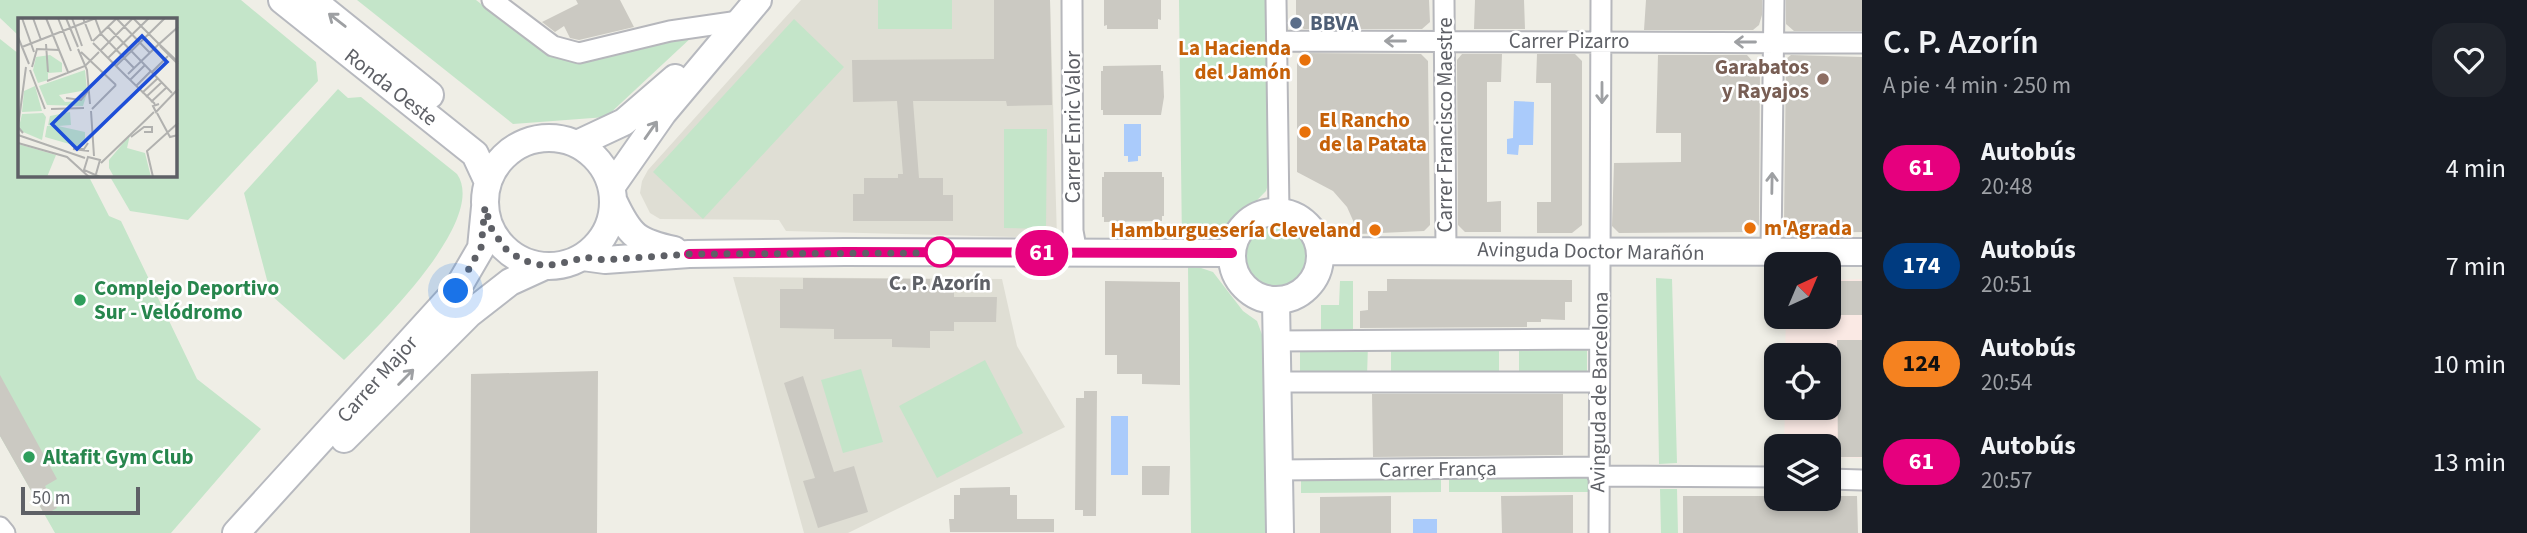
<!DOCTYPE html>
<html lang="es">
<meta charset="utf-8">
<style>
body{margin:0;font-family:"Source Sans 3",sans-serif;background:#20242c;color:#f1f3f6;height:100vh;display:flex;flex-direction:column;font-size:26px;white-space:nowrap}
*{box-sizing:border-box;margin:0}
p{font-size:23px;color:#9ea1a6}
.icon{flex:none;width:38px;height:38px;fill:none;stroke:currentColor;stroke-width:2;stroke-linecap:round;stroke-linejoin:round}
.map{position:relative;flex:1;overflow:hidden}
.side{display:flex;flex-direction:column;background:#171b24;width:665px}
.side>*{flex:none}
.badge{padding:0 14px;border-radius:23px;font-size:24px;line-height:46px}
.needle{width:46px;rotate:44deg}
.tools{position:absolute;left:1764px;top:252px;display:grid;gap:14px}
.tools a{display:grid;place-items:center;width:77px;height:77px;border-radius:14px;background:#171b24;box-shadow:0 4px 10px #0003;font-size:35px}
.scale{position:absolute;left:21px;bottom:18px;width:119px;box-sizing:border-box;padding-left:7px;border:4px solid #5e6066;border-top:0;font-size:19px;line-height:24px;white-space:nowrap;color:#5e6066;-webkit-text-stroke:5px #fff;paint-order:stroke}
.you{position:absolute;width:35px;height:35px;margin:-18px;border:5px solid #fff;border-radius:50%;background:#1a73e8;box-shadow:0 0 0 10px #1a73e833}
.map>.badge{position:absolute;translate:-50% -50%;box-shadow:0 0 0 4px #fff}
.round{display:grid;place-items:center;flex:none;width:74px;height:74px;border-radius:21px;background:#20242c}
.head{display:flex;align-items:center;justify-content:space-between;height:119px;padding:0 21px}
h1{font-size:33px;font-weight:600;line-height:52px}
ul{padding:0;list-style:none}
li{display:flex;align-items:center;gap:21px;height:98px;padding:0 21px}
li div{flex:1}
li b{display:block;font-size:26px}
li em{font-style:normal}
li .badge{min-width:77px;font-weight:700;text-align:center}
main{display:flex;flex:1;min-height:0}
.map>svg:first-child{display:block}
.education{fill:#dfded4}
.medical{fill:#fae9e4}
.green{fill:#c4e5c9}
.water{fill:#aacbfb}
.building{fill:#cbc9c2}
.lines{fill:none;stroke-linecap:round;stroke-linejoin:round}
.street-casing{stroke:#b6b7bc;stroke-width:23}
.secondary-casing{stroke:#b7b9bf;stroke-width:30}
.street{stroke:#fff;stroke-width:19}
.secondary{stroke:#fff;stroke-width:26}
.oneway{stroke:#9ea0a3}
.line-casing{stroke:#fff;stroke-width:16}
.line{stroke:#e6007e;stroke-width:10}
.walk{stroke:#5e6066;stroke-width:7;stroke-dasharray:0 12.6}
.service-dot{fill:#5c6f8a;stroke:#fff;stroke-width:2.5}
.food-dot{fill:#e8710a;stroke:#fff;stroke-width:2.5}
.education-dot{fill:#8d6e63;stroke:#fff;stroke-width:2.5}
.stop-dot{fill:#fff;stroke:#e6007e;stroke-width:3.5}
.leisure-dot{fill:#2e9e5b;stroke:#fff;stroke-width:2.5}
.labels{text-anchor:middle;stroke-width:5;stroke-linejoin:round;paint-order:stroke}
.service-label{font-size:21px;font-weight:bold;fill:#4e5e75;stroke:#fff;text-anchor:start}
.street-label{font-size:21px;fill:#5e6066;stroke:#fff}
.food-label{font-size:21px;font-weight:bold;fill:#c56008;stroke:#fff;text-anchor:end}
.education-label{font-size:21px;font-weight:bold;fill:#785e54;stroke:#fff;text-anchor:end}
.stop-label{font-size:21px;font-weight:bold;fill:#5e6066;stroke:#fff}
.leisure-label{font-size:21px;font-weight:bold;fill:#27864d;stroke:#fff;text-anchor:start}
.inset-road{fill:none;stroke:#b1b1af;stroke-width:2}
.view{fill:#1d4ed8;fill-opacity:0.15;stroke:#1d4ed8;stroke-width:3.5}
.inset-edge{fill:none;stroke:#5e6066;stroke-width:3.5}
</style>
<main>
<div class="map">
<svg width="1862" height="533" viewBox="0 0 1862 533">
<rect width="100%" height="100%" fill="#efeee6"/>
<!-- education -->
<path class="education" d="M801 0H1050L1057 238 786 231 779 220 660 219 650 213 640 193 642 181 648 170Z
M733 277 1002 279 1017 346 1065 427 848 533H804Z"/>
<!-- medical -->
<path class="medical" d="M1862 279V458L1829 457V446H1784L1785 408H1829V355H1785L1786 317H1829V280Z"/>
<!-- green -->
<path class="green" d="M0 0H241L316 62 318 81 188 220 130 211 109 175H175V19H19V36L0 18Z
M357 0H476L518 33 570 60 693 36 606 117 513 124Z
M878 0H952V29H878Z
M1179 0H1265L1271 175 1266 191 1216 242 1182 245Z
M794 19 844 67 703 219 653 172Z
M0 39 19 54V175H88L109 216 121 221 197 379 261 429 171 533H55L0 436Z
M338 89 348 98 361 97 457 174C489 220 375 330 344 360L271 295 244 193Z
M1004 129H1047L1046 229 1004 228Z
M1243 256a32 32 0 1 1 64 0a32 32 0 1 1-64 0Z
M1188 267 1201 268 1213 272 1243 311 1257 321 1264 340 1265 533H1191Z
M1656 278 1672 279 1677 463 1659 464Z
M1340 281H1353V331L1321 330V305H1339Z
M1300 345H1368L1367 376H1300Z
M1391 345 1499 346V376L1391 375Z
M1519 346H1587V377H1519Z
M985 360 1023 433 937 478 899 406Z
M861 369 883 442 843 453 821 380Z
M1449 472H1589V492H1449Z
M1301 473H1441V492L1301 493Z
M1660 489H1677L1678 533H1661Z"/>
<!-- water -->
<path class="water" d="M1514 101 1534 102 1533 145H1519L1518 155 1507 154V139L1513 138Z
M1124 124H1141V156H1138V161L1128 162V156H1124Z
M1111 416H1128V475H1111Z
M1413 519H1437V533H1413Z"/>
<!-- building -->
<path class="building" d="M576 0H620L634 27 579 40 570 38 564 26 555 32 542 22 578 4Z
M994 0H1050L1052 105 1007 106 1006 101H913L919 178H943V195H953V221H853V194H864V178H898V174H903L897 101 853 102 852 60 994 59Z
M1104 0H1161V20L1158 19V29H1107V25L1104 26Z
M1296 0H1429L1430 22 1422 29H1304L1296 23Z
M1475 0H1524L1525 29H1474Z
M1646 0H1762V15L1759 25 1753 30H1644Z
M1786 0H1862V31H1794L1786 24Z
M1303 53 1421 54 1428 61 1430 225 1424 231 1359 234 1347 207 1333 191 1297 172V61Z
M1462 54H1502L1501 82H1487V202L1501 201V232H1465L1458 225 1457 60Z
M1537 54H1575L1582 61V225L1572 233H1537V202H1551V83H1536Z
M1658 55H1747L1760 70 1759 225 1751 232 1619 233 1612 226 1614 163 1681 162V133H1656Z
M1791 55 1862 57V232L1793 233 1784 223 1786 59Z
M1161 65V71H1163L1164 97 1161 115H1103V110H1101V71H1103V66Z
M1104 172H1162V177H1164V216H1162V221L1104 222V217H1102V177H1104Z
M803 278 930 279V290H954V297H997L996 322H954V331H930V348L892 347V339H834V329L780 328V289H803Z
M1387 279 1572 280V302H1565V320L1541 319V322H1527V327L1360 328V311L1368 310V291H1387Z
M1105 281 1180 282V385L1142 384V374H1117V355H1105Z
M1829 281H1862V315H1829Z
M1837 340H1862V457H1838Z
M598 371 597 533H470L471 374Z
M0 375 57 479 45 486 57 508 45 515 0 436Z
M803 376 834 472 854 466 868 512 818 528 803 481 815 478 784 383Z
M1084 391H1097L1096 516H1083V510H1075L1076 398H1084Z
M1372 394H1563V455L1373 457Z
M1142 466H1170L1169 495H1142Z
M1010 487V495H1017V519H1054V532H950L949 519H954V495H960V488Z
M1573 495V533H1502L1501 496Z
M1391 496V533H1320V497Z
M1683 496H1776V499H1829V496H1857L1858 533H1683Z"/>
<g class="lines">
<!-- street casing -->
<g class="street-casing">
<path id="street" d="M492 0 553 46 579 53 670 31 739 21
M1072 0 1073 231 1077 253
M1276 0 1279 212
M1444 0 1446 250
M1277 41 1862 43
M1771 251 1774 0
M1275 341 1598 339
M1276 382H1598
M1278 470 1598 467
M1598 476 1776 477
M1829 479 1862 480
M0 527 5 533
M1599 533 1601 0"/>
</g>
<!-- secondary casing -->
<g class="secondary-casing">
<path id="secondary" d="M282 0 475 154 488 182
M312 0 430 95
M485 202a64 64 0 1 1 128 0a64 64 0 1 1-128 0Z
M577 144 624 122 675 78
M612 186 663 113 758 0
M614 202C630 236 637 242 674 250
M1232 256a44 44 0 1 1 88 0a44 44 0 1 1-88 0Z
M1320 251 1862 252
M583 257 605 260 689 254 845 252 1232 253
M1276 301 1280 533
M344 439 469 314 510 282 545 266
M236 533 456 291 481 248 485 207"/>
</g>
<!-- street -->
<use href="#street" class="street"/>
<!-- secondary -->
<use href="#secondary" class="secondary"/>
</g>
<!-- one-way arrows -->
<defs><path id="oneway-shaft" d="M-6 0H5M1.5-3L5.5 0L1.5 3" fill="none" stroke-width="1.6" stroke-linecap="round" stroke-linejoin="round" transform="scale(1.75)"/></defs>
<g class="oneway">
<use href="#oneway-shaft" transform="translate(337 20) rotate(-142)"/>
<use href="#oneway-shaft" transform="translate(1395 41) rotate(-180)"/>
<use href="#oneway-shaft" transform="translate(1745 42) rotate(-180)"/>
<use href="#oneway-shaft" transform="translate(1602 93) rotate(90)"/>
<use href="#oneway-shaft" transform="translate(651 130) rotate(-55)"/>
<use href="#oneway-shaft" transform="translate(1772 183) rotate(-89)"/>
<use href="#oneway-shaft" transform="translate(406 377) rotate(-45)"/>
</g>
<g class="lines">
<!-- line casing -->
<g class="line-casing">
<path id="line" d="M689 254 845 252 1232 253"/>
</g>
<!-- line -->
<use href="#line" class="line"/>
<!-- walk -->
<path class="walk" d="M456 291 481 248 485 207 492 230 506 249 522 260 545 266 573 261 583 257 605 260 689 254 948 253 940 252"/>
</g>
<!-- markers -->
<circle class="service-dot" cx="1296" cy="23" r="7"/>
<g class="food-dot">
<circle cx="1305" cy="60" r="7"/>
<circle cx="1305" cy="132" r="7"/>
<circle cx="1750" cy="228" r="7"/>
<circle cx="1375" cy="230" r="7"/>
</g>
<circle class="education-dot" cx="1823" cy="79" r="7"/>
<circle class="stop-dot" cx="940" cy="252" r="14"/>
<g class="leisure-dot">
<circle cx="80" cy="300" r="7"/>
<circle cx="29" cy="457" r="7"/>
</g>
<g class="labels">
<!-- service labels -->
<g class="service-label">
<text x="1310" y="30">BBVA</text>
</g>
<!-- street labels -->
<g class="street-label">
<text x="1569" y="48">Carrer Pizarro</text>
<text transform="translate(391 87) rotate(38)" y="7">Ronda Oeste</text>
<text transform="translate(1445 125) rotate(-90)" y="7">Carrer Francisco Maestre</text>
<text transform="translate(1073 127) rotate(-90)" y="7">Carrer Enric Valor</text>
<text transform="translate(1591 251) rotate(1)" y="7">Avinguda Doctor Marañón</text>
<text transform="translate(377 379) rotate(-48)" y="7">Carrer Major</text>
<text transform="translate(1599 392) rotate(-89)" y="7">Avinguda de Barcelona</text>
<text transform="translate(1438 469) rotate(-1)" y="7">Carrer França</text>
</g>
<!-- food labels -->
<g class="food-label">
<text x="1291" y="55">La Hacienda<tspan x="1291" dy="24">del Jamón</tspan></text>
<text x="1319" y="127" text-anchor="start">El Rancho<tspan x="1319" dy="24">de la Patata</tspan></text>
<text x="1764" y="235" text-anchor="start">m'Agrada</text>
<text x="1361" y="237">Hamburguesería Cleveland</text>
</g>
<!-- education labels -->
<g class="education-label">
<text x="1809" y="74">Garabatos<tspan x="1809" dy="24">y Rayajos</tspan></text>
</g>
<!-- stop labels -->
<g class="stop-label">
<text x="940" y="290">C. P. Azorín</text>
</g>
<!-- leisure labels -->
<g class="leisure-label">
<text x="94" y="295">Complejo Deportivo<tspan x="94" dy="24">Sur - Velódromo</tspan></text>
<text x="43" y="464">Altafit Gym Club</text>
</g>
</g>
<!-- overview -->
<g transform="translate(18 18)">
<rect width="159" height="159" fill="#efeee6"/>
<path d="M32 37 44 45V54L30 55V62L20 65 15 52 18 39ZM67 52 69 72 41 77 47 84 61 83 69 75 65 88 29 87 21 68ZM17 68 24 93 4 94 6 73ZM52 94 53 107 40 108 67 114V126L62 129 27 119 29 108 36 107H30L32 98ZM25 95 28 99 24 122 5 114 1 109 4 96ZM112 117 109 130 127 135 133 159H96L91 150V142ZM0 126 38 137 29 159H0Z" fill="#c4e5c9"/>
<path class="inset-road" d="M4 0 16 34M15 0 23 22M28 0 50 54M40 0 53 33M48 0 60 29M54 0 64 28M65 0 74 23M77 0 83 16 116 50M98 0 132 35M115 0 141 26 160 9M90 9 154 75M0 19 11 46M75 23 99 0M75 25 106 56M28 26 30 54M142 28 160 46M4 29 78 0M60 31 69 52 72 86M83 32 115 0M63 34 98 67M90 40 131 0M98 48 147 0M14 49 19 31 41 32M12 52 27 91M134 54 150 38M110 56 141 26 160 44M110 60 106 56 137 86M112 62 127 47M29 63 67 48 81 34M118 68 133 53M124 75 140 60M128 79 144 64M48 80 63 82 71 72M133 84 149 69M141 86 135 88 138 94 160 71M33 91 66 90M74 91 98 67M73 93 76 138M139 95 152 119 160 117M5 115 0 109 8 49M0 117 67 140M113 119 126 109H134V114H126M0 125 49 139 71 159M70 125 66 131H55L71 133M83 145 136 94M78 156 82 142 70 139 66 152 82 159M135 159 129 133 160 105"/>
<path class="view" d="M124 18 149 44 59 131 34 106Z"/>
<rect width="159" height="159" class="inset-edge"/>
</g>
</svg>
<div class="tools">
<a><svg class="needle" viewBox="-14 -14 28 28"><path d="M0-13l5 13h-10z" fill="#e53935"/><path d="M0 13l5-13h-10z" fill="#9ea1a6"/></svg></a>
<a><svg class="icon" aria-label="locate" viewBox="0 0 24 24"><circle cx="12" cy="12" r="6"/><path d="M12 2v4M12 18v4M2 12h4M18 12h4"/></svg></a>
<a><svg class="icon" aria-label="layers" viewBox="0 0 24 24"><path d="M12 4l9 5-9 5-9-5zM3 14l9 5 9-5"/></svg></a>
</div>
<div class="scale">50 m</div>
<div class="you" style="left:456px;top:291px"></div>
<b class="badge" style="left:1042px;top:253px;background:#e6007e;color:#fff">61</b>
</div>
<section class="side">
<div class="head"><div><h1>C. P. Azorín</h1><p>A pie · 4 min · 250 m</p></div><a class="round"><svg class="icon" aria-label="heart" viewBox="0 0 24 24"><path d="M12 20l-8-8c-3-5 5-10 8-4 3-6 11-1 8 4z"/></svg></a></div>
<ul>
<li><span class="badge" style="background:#e6007e;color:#fff">61</span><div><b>Autobús</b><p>20:48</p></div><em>4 min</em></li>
<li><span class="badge" style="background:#003b80;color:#fff">174</span><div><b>Autobús</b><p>20:51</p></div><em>7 min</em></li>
<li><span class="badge" style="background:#f58220;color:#111">124</span><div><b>Autobús</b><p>20:54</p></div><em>10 min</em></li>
<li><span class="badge" style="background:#e6007e;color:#fff">61</span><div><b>Autobús</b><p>20:57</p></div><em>13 min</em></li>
</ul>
</section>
</main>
